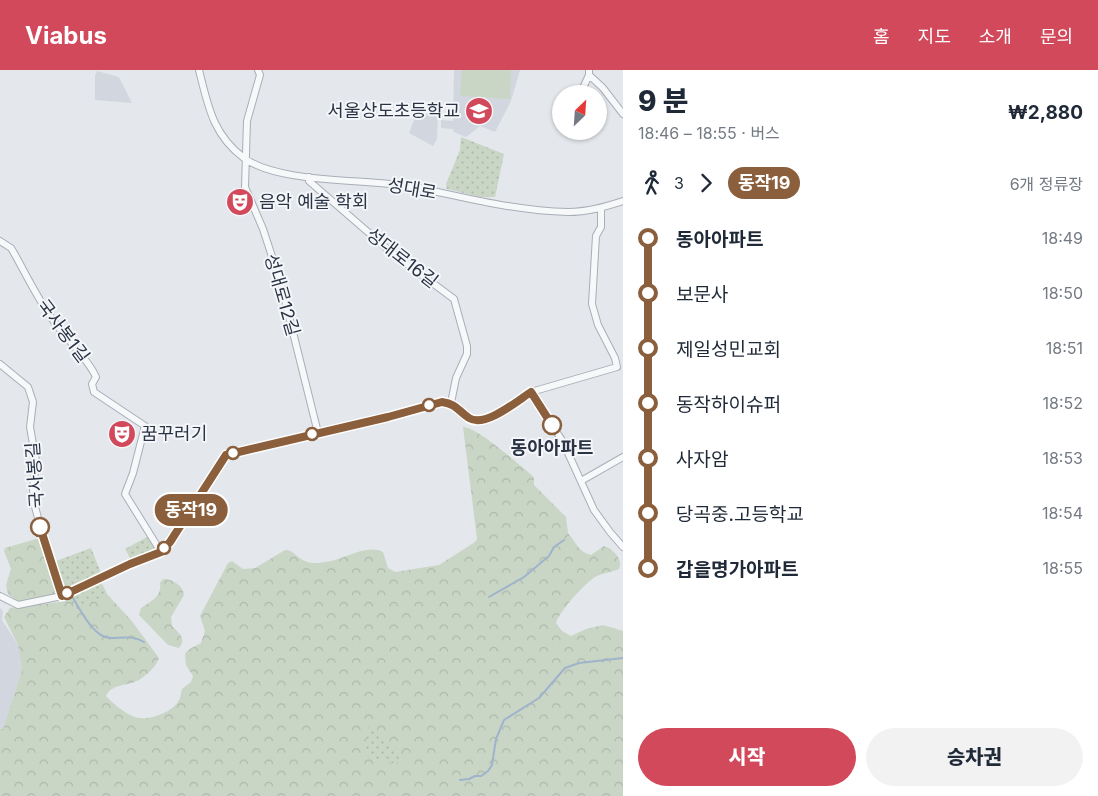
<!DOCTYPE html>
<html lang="ko">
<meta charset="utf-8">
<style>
body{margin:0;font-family:Inter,"Noto Sans KR",sans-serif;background:#f2f2f3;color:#1f2937;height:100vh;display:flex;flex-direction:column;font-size:19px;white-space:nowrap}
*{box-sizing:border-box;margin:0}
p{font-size:16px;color:#747a83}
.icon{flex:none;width:28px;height:28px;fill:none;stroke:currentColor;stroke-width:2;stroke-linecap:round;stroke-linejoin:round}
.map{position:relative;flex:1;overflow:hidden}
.side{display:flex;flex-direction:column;background:#fff;width:475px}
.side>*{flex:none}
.badge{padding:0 10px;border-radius:16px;font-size:18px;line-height:32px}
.needle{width:32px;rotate:25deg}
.buttons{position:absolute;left:552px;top:15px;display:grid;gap:10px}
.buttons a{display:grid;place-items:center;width:55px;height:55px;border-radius:50%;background:#fff;box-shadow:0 1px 4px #0004;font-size:25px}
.map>.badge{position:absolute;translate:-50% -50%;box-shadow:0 0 0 2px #fff}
.legs{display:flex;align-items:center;gap:8px;height:55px;padding:0 15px;font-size:16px}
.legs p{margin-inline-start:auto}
.head{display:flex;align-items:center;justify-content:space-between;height:85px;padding:0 15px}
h1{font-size:28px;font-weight:800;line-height:38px}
.button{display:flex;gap:10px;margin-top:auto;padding:10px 15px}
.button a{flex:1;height:58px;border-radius:30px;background:#d1495b;color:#fff;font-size:20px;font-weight:800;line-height:58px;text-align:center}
.button a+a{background:#f2f2f3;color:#1f2937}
ul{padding:0 15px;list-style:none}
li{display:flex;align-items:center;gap:18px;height:55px;font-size:19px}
li i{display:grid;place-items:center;width:8px;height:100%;margin:0 6px;background:currentColor}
li i::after{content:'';width:12px;height:12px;margin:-6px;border:4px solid;border-radius:50%;background:#fff}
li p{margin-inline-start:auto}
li:first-child i{background:linear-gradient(#0000 50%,currentColor 0)}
li:last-child i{background:linear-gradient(currentColor 50%,#0000 0)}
header{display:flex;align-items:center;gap:30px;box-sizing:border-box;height:70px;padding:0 25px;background:#d1495b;color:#fff}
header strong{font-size:24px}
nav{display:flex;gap:28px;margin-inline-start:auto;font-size:18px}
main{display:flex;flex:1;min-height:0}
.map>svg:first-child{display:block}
.built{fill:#d2d6de}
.forest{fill:url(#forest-crowns)}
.park{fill:url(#park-dots)}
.pitch{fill:#c9d6c5}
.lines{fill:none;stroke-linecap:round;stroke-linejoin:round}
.stream{stroke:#9fb4cc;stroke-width:2}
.minor-casing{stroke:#a9aeb7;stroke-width:8}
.minor{stroke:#f7f8fa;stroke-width:6}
.line-1-casing{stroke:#fff;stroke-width:11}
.line-1{stroke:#8b5e3c;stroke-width:8}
.stop-1-dot{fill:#fff;stroke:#8b5e3c;stroke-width:2.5}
.labels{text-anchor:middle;stroke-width:4;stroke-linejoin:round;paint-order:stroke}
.poi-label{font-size:18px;fill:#2b3445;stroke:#f4f6f9;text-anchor:start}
.street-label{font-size:18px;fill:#2b3445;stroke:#f4f6f9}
.stop-label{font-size:18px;font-weight:bold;fill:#2b3445;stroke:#f4f6f9}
</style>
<header>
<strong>Viabus</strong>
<nav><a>홈</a><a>지도</a><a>소개</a><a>문의</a></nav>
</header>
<main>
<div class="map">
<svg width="623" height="726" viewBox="0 0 623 726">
<defs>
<pattern id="forest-crowns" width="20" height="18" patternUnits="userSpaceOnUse" patternTransform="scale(1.25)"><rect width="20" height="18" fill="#c9d6c5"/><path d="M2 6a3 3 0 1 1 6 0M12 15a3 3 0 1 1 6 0" fill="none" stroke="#adb8ab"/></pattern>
<pattern id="park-dots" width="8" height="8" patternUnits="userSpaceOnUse" patternTransform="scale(1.25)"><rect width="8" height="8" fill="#c9d6c5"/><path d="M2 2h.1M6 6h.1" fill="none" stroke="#adb8ab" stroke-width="1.8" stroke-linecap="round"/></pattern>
</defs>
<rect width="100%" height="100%" fill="#e4e7ec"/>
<!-- built -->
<path class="built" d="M454 0H520L511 31 495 62 480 56 466 67 454 62 453 59 441 58V50L453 51Z
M97 1 119 7 132 33 95 30V6Z
M438 41 437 69 433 76 409 63 415 47Z
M0 538 3 541 2 550 18 575 22 600 3 660 0 659Z"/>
<!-- forest -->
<path class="forest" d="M463 357C476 356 522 397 534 407V415L566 447 568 463 579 478 585 483 591 485 604 476C614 480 623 489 619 499 612 502 604 503 597 506 586 511 559 542 556 553L562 561 571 566 586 559 603 555 623 561V726H0V659H3L22 600 18 575 4 547 10 538 60 532 68 527 101 512 107 524 131 550 159 588C157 596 145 607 137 611 127 616 111 614 106 626 113 634 128 646 138 648 151 650 173 642 179 630 181 627 181 622 182 619L191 612 193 606 186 595 185 584 188 580 201 573 205 561 200 546 228 493 232 491 243 499 255 498 285 480C294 480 297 488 305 491 310 494 320 493 325 492 342 491 366 473 383 482L388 498 395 502 439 495 475 472 477 469Z
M36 469H38L57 524 18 532 8 524 6 515 11 499 4 481 5 478Z
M163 509C172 509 183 515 184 525L171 547 172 556C179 563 187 569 179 578L168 575 139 545 141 538C151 531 162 527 160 513Z"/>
<!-- park -->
<path class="park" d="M461 67 504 84 495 127H480L447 119 446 114 460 80Z
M147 467 156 479 131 490 125 479Z
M91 478 101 503 66 519 56 491Z
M101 512 107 524 77 540 67 527Z
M370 654 375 657C377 672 393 674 403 683L404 687 401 692C395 695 371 690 365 685L367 660Z"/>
<!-- pitch -->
<path class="pitch" d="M462 0H511L510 29 460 26Z"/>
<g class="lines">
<!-- stream -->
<path class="stream" d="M72 526C79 538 94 568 110 568 122 568 133 565 144 572
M489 527 524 507 549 486 554 477 564 470
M460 710 469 709 475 706H481L488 701 492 695 496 669 504 650 539 628 565 598 579 593 623 588"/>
<!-- minor casing -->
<g class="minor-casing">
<path id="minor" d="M199 0C208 36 213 65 244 88 281 115 372 108 419 118 468 128 517 141 568 142 587 142 604 137 623 131
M258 0 260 5 247 51 245 117 263 159 281 214 318 363
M589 0V5L603 18 623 44
M583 18 589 5
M309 107V111L391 182 454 229 467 276V284L456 308 451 333
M0 171 11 178 14 183C28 208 40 234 58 257 70 273 88 289 96 307L92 314 94 322 145 356 133 403 125 424 161 482
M0 294 28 317 33 332 30 357 36 391 33 419 34 433 42 463 62 526
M531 322 617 297 615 288 598 255 592 234 596 166 601 157V138
M581 411 623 387
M0 526 18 535 62 526 130 494 161 482 170 472 226 385 388 347 442 331C456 334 458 341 469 348 485 358 517 331 531 322L563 372 594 440 610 462 623 477"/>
</g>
<!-- minor -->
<use href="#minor" class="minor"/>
</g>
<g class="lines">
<!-- line-1 casing -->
<g class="line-1-casing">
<path id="line-1" d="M40 457 62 526 130 494 161 482 170 472 226 385 388 347 442 332C457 334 458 341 469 348 485 358 517 331 531 322L552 355"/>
</g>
<!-- line-1 -->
<use href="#line-1" class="line-1"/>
</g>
<!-- icons -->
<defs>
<g id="school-disc" transform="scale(1.4375)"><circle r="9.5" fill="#d1495b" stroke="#f4f6f9"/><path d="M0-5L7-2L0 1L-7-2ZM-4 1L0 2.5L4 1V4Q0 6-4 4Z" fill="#fff"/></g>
<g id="theatre-disc" transform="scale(1.4375)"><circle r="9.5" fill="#d1495b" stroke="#f4f6f9"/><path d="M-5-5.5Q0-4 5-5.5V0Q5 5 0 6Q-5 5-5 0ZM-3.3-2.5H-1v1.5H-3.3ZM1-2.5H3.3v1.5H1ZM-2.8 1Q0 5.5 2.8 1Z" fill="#fff"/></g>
</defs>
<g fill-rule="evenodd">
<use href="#school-disc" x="479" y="41"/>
<use href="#theatre-disc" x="240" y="132"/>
<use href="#theatre-disc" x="122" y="364"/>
</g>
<!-- markers -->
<g class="stop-1-dot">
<circle cx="429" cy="335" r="6"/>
<circle cx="552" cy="355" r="9"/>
<circle cx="312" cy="364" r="6"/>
<circle cx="233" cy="383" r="6"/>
<circle cx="40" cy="457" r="9"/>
<circle cx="164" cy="478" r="6"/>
<circle cx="67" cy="523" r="6"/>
</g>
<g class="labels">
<!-- poi labels -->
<g class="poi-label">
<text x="460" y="47" text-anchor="end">서울상도초등학교</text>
<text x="259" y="138">음악 예술 학회</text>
<text x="141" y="370">꿈꾸러기</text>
</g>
<!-- street labels -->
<g class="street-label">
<text transform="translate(412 119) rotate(10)" y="6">성대로</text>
<text transform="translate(402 188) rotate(38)" y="6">성대로16길</text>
<text transform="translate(282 225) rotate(74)" y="6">성대로12길</text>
<text transform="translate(63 261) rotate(53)" y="6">국사봉1길</text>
<text transform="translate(35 405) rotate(-94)" y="6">국사봉길</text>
</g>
<!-- stop labels -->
<g class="stop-label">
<text x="552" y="384">동아아파트</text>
</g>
</g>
</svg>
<div class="buttons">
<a><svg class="needle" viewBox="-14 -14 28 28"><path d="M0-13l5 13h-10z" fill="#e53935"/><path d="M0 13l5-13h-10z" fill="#747a83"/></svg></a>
</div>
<b class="badge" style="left:191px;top:440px;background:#8b5e3c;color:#fff">동작19</b>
</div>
<section class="side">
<div class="head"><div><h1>9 분</h1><p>18:46 – 18:55 · 버스</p></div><b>₩2,880</b></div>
<div class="legs"><svg class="icon" aria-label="walk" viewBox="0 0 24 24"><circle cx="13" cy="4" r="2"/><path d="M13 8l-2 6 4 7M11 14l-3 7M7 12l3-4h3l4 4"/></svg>3<svg class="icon" aria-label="forward" viewBox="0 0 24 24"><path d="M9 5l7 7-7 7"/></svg><b class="badge" style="background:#8b5e3c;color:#fff">동작19</b><p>6개 정류장</p></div>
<ul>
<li><i style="color:#8b5e3c"></i><b>동아아파트</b><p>18:49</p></li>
<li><i style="color:#8b5e3c"></i><span>보문사</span><p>18:50</p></li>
<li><i style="color:#8b5e3c"></i><span>제일성민교회</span><p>18:51</p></li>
<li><i style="color:#8b5e3c"></i><span>동작하이슈퍼</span><p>18:52</p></li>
<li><i style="color:#8b5e3c"></i><span>사자암</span><p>18:53</p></li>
<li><i style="color:#8b5e3c"></i><span>당곡중.고등학교</span><p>18:54</p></li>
<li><i style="color:#8b5e3c"></i><b>갑을명가아파트</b><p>18:55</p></li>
</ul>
<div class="button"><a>시작</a><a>승차권</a></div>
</section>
</main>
